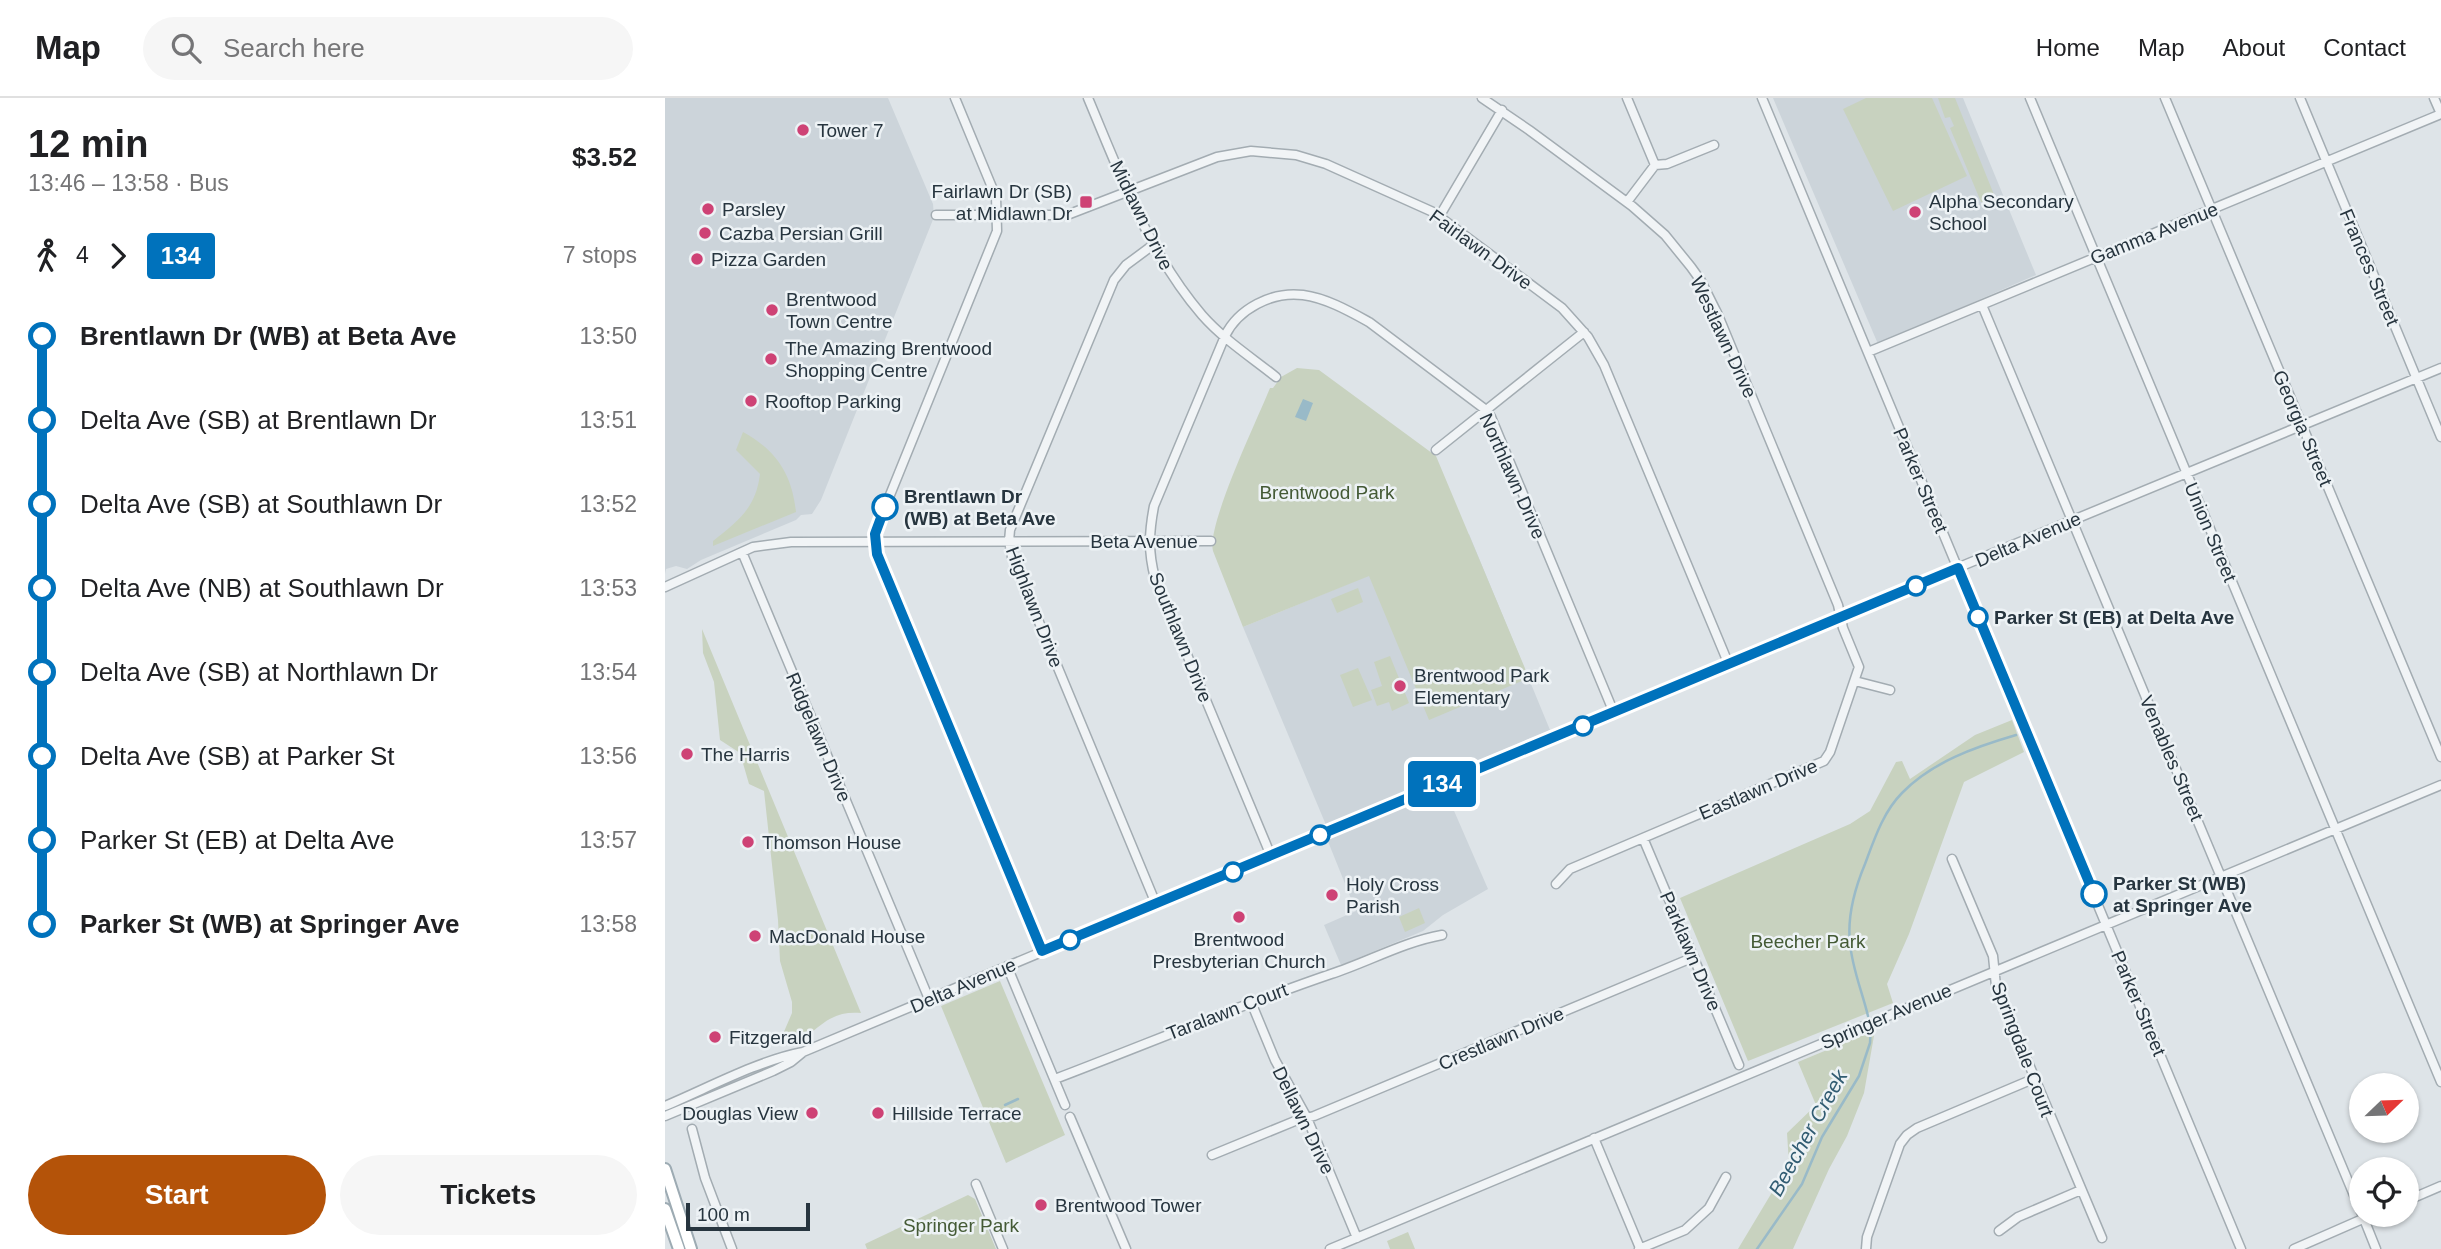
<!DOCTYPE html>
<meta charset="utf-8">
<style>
body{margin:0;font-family:Helvetica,sans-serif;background:#f6f6f6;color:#202124;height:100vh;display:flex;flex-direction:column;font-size:26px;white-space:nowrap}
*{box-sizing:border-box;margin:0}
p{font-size:23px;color:#757577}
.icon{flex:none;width:38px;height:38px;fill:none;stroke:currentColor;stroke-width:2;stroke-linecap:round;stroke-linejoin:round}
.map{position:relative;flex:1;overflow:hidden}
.side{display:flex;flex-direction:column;background:#fff;width:665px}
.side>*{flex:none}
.badge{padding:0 14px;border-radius:5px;font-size:24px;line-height:46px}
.needle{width:46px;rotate:67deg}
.tools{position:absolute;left:1684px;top:975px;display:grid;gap:14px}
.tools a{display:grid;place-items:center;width:70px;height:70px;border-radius:50%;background:#fff;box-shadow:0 2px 5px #0004;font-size:35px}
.scale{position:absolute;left:21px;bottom:18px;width:124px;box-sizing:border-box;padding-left:7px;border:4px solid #27353f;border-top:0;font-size:19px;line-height:24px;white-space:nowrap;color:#27353f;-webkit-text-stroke:5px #edf2f5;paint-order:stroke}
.map>.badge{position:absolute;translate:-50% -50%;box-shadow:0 0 0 4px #fff}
.legs{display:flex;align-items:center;gap:10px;height:77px;padding:0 28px;font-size:23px}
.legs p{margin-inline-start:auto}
.head{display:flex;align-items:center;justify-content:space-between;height:119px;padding:0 28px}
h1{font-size:38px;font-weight:700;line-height:52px}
.action{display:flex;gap:14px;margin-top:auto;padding:14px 28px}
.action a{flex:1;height:80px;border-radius:42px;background:#b45309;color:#fff;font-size:28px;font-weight:700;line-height:80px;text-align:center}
.action a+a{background:#f6f6f6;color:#202124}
ul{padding:0 28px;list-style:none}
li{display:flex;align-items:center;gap:24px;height:84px;font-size:26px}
li i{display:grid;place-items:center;width:10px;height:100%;margin:0 9px;background:currentColor}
li i::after{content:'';width:18px;height:18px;margin:-9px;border:5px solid;border-radius:50%;background:#fff}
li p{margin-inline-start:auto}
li:first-child i{background:linear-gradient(#0000 50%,currentColor 0)}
li:last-child i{background:linear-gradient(currentColor 50%,#0000 0)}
header{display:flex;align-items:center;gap:42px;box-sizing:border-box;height:98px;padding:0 35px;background:#fff;border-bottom:2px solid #e0e0e0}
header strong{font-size:33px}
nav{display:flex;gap:38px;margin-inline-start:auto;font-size:24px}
.search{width:490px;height:63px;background:#f6f6f6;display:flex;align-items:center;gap:18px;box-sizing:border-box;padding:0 24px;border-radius:38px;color:#757577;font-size:26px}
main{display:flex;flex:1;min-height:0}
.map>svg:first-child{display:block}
.built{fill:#ccd4da}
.green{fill:#c8d2bf}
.water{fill:#99bac8}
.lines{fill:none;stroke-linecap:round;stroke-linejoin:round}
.stream{stroke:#99bac8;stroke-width:2.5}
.minor-casing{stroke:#a3acb2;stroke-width:11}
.major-casing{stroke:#9dabb3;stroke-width:14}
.minor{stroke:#f1f4f6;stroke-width:8}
.major{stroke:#fff;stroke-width:10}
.line-1-casing{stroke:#fff;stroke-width:16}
.line-1{stroke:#0072bc;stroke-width:10}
.poi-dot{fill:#ce4275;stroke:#edf2f5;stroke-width:2.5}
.stop-1-dot{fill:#fff;stroke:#0072bc;stroke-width:3.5}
.labels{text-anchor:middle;stroke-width:5;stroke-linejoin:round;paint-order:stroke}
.poi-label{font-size:19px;fill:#27353f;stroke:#edf2f5;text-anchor:start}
.street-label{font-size:19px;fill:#27353f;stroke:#edf2f5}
.park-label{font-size:19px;fill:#445a35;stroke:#edf2f5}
.stop-label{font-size:19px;font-weight:bold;fill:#27353f;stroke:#edf2f5;text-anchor:start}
.water-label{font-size:21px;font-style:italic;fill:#315c72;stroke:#edf2f5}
</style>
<header>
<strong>Map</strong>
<div class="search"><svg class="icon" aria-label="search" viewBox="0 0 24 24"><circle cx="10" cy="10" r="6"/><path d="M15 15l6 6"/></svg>Search here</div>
<nav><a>Home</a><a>Map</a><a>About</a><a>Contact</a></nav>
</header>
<main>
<section class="side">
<div class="head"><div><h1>12 min</h1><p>13:46 – 13:58 · Bus</p></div><b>$3.52</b></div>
<div class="legs"><svg class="icon" aria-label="walk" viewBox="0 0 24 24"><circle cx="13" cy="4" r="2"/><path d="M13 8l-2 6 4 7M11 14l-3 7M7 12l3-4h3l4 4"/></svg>4<svg class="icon" aria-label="forward" viewBox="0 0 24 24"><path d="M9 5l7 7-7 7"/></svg><b class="badge" style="background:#0072bc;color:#fff">134</b><p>7 stops</p></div>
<ul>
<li><i style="color:#0072bc"></i><b>Brentlawn Dr (WB) at Beta Ave</b><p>13:50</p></li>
<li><i style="color:#0072bc"></i><span>Delta Ave (SB) at Brentlawn Dr</span><p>13:51</p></li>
<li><i style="color:#0072bc"></i><span>Delta Ave (SB) at Southlawn Dr</span><p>13:52</p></li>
<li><i style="color:#0072bc"></i><span>Delta Ave (NB) at Southlawn Dr</span><p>13:53</p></li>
<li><i style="color:#0072bc"></i><span>Delta Ave (SB) at Northlawn Dr</span><p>13:54</p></li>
<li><i style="color:#0072bc"></i><span>Delta Ave (SB) at Parker St</span><p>13:56</p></li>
<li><i style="color:#0072bc"></i><span>Parker St (EB) at Delta Ave</span><p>13:57</p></li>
<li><i style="color:#0072bc"></i><b>Parker St (WB) at Springer Ave</b><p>13:58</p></li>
</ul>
<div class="action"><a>Start</a><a>Tickets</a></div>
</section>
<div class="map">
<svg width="1776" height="1151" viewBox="0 0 1776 1151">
<rect width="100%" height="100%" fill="#dee4e8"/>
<!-- built -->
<path class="built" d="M0 0H223L268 106 269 119 156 402 147 416 136 417 131 422 36 462 22 471 11 468 1 471 0 476Z
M1108 0H1298L1371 177 1213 246Z
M804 436 885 632 661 727 578 529Z
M780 692 823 791 778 817 758 833 676 867 659 827 691 813 662 741Z"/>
<!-- green -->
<path class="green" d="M1201 0H1267L1302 78 1228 113 1178 11Z
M1273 0H1290L1332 104H1316L1285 30 1289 28 1285 19 1280 20Z
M632 270 654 272 771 358 864 580 764 622 704 478 578 529 548 453C541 428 593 320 605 290H608L616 279Z
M78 334C111 352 127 376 131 414L48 448V443C73 423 91 410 95 376L71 352Z
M693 490 698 504 672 515 666 501Z
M37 531 196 915C174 913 162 921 146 935L118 936 127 915V904L115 863 113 822 99 693 84 686 75 655 55 642 49 584 38 555Z
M725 558 744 605 727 613 724 604 712 608 706 592 717 588 709 564Z
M693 570 707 602 688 609 675 577Z
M1347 622 1359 654 1299 684 1244 836 1222 886 1228 905 1083 963 1015 800 1185 726 1205 713 1231 664 1237 663 1245 681 1310 637Z
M754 810 760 825 740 834 734 819Z
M335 883 400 1037 341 1065 276 908Z
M1210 932 1199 995 1182 1038 1164 1071 1128 1151H1073L1124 1066 1122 1035 1151 1007 1133 964Z
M303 1097 310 1101 331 1151H202L200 1146Z
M743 1134 750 1151H725L722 1143Z"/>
<!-- water -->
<path class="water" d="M638 301 648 305 641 323 630 319Z"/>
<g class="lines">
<!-- stream -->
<path class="stream" d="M1203 918C1197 893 1187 870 1185 845 1182 818 1190 790 1200 766 1209 742 1218 714 1237 695 1267 664 1310 649 1351 637
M340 1007 353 1001
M1092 1151 1137 1086 1157 1039 1194 978 1205 945 1206 926"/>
<!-- minor casing -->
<g class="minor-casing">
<path id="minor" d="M290 0 331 99 332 133 210 434V451L377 853
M423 0C455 76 483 154 537 217 558 241 586 259 611 279
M817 0 864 32 967 108 1000 137 1026 169 1036 183 1053 217 1173 507 1178 530 1194 569 1165 654 1159 663 905 771 891 786
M962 0 990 67
M1097 0 1576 1151
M1365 0 1776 984
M1500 0 1776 659
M1635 0 1776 339
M1769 0 1776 16
M962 104 990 67 1002 66 1049 47
M271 117H402L552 59 586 53 631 57 661 66 768 114 897 210 923 239 939 267 1064 567
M774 119 837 12
M488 147 461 167 449 182 345 432 344 443 347 459 491 806
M1317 207 1696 1114
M1203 254 1776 16
M771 352 919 234
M77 454 264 901
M0 489 88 449 126 444 546 443
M1190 583 1225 592
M978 740 1074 967
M606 758 490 480C483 454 484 434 489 408L560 238C573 211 607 193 638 197 661 200 684 213 704 224L821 312 826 319 949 615
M1287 761 1328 858 1331 888 1437 1140
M342 868 400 1007
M586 904 610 962 642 1020 692 1140
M390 981C482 946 572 908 666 876 703 864 738 844 777 837
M0 1008C43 990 92 963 138 954L1304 465 1776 270
M0 1018 108 973 126 964 137 955
M405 1019 461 1151
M27 1031 40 1080 67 1151
M929 1040 975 1150
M547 1057 630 1023 649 1018 1029 859
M311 1086 338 1151
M1741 1103 1776 1088
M1697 1116 1711 1151
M1334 1133 1353 1119 1416 1092
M665 1151 1776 687
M974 1151 1020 1132 1044 1110 1061 1079
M1201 1151 1202 1139 1235 1046 1242 1037 1252 1030 1368 981
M1629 1151 1709 1116"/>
</g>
<!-- major casing -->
<g class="major-casing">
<path id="major" d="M0 1071 26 1151
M0 1111 14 1151"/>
</g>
<!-- minor -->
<use href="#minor" class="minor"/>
<!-- major -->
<use href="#major" class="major"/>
</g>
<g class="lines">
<!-- line-1 casing -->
<g class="line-1-casing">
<path id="line-1" d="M220 409 210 436 212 456 377 853 1293 470 1429 796"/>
</g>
<!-- line-1 -->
<use href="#line-1" class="line-1"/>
</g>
<!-- markers -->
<g class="poi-dot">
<circle cx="138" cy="32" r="7"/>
<rect x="414" y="97" width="14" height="14" rx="3.5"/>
<circle cx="43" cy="111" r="7"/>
<circle cx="1250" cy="114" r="7"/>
<circle cx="40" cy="135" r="7"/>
<circle cx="32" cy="161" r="7"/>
<circle cx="107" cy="212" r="7"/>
<circle cx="106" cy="261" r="7"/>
<circle cx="86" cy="303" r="7"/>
<circle cx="735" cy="588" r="7"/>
<circle cx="22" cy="656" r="7"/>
<circle cx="83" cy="744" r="7"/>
<circle cx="667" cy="797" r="7"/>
<circle cx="574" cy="819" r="7"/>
<circle cx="90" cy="838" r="7"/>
<circle cx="50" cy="939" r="7"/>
<circle cx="147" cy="1015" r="7"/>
<circle cx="213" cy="1015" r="7"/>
<circle cx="376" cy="1107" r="7"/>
</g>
<g class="stop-1-dot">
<circle cx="220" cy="409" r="12"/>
<circle cx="1251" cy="488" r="9"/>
<circle cx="1313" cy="519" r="9"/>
<circle cx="918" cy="628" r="9"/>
<circle cx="655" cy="737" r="9"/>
<circle cx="568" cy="774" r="9"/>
<circle cx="1429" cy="796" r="12"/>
<circle cx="405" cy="842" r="9"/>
</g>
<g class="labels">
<!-- poi labels -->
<g class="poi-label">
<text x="152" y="39">Tower 7</text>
<text x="407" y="100" text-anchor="end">Fairlawn Dr (SB)<tspan x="407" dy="22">at Midlawn Dr</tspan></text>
<text x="1264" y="110">Alpha Secondary<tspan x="1264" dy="22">School</tspan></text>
<text x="57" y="118">Parsley</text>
<text x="54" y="142">Cazba Persian Grill</text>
<text x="46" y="168">Pizza Garden</text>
<text x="121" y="208">Brentwood<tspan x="121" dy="22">Town Centre</tspan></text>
<text x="120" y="257">The Amazing Brentwood<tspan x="120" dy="22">Shopping Centre</tspan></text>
<text x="100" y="310">Rooftop Parking</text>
<text x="749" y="584">Brentwood Park<tspan x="749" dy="22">Elementary</tspan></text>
<text x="36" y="663">The Harris</text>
<text x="97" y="751">Thomson House</text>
<text x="681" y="793">Holy Cross<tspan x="681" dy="22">Parish</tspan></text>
<text x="104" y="845">MacDonald House</text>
<text x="574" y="848" text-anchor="middle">Brentwood<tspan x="574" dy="22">Presbyterian Church</tspan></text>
<text x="64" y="946">Fitzgerald</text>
<text x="133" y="1022" text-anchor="end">Douglas View</text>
<text x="227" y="1022">Hillside Terrace</text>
<text x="390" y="1114">Brentwood Tower</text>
</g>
<!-- street labels -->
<g class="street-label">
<text transform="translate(477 117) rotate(64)" y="7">Midlawn Drive</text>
<text transform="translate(1489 135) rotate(-22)" y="7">Gamma Avenue</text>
<text transform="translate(816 151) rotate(36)" y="7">Fairlawn Drive</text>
<text transform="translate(1705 169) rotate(67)" y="7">Frances Street</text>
<text transform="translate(1059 239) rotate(65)" y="7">Westlawn Drive</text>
<text transform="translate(1638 330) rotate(67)" y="7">Georgia Street</text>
<text transform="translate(848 378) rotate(66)" y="7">Northlawn Drive</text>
<text transform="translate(1256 382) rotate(67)" y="7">Parker Street</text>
<text transform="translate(1546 434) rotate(67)" y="7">Union Street</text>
<text transform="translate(1363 441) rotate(-23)" y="7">Delta Avenue</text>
<text x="479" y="450">Beta Avenue</text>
<text transform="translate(370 509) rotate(69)" y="7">Highlawn Drive</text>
<text transform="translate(516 539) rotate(68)" y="7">Southlawn Drive</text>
<text transform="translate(154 639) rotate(67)" y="7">Ridgelawn Drive</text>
<text transform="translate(1507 660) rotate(67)" y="7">Venables Street</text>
<text transform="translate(1093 691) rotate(-23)" y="7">Eastlawn Drive</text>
<text transform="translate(1026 853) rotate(67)" y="7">Parklawn Drive</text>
<text transform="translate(298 887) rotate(-23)" y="7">Delta Avenue</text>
<text transform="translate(1474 905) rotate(67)" y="7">Parker Street</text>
<text transform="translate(562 913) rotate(-21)" y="7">Taralawn Court</text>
<text transform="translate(1221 918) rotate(-23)" y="7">Springer Avenue</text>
<text transform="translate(836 940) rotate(-23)" y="7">Crestlawn Drive</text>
<text transform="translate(1358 951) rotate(69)" y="7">Springdale Court</text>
<text transform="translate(639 1022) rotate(64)" y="7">Dellawn Drive</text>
</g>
<!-- park labels -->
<g class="park-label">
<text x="662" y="401">Brentwood Park</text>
<text x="1143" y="850">Beecher Park</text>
<text x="296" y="1134">Springer Park</text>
</g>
<!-- stop labels -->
<g class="stop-label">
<text x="239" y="405">Brentlawn Dr<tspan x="239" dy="22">(WB) at Beta Ave</tspan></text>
<text x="1329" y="526">Parker St (EB) at Delta Ave</text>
<text x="1448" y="792">Parker St (WB)<tspan x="1448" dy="22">at Springer Ave</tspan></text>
</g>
<!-- water labels -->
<g class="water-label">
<text transform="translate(1143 1035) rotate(-61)" y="7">Beecher Creek</text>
</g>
</g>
</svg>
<div class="tools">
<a><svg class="needle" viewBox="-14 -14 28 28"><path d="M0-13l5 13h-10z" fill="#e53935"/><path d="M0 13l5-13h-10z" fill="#757577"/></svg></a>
<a><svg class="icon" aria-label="locate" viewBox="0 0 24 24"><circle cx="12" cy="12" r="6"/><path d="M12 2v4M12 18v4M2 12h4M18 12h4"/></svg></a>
</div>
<div class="scale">100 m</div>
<b class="badge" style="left:777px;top:686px;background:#0072bc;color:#fff">134</b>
</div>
</main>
